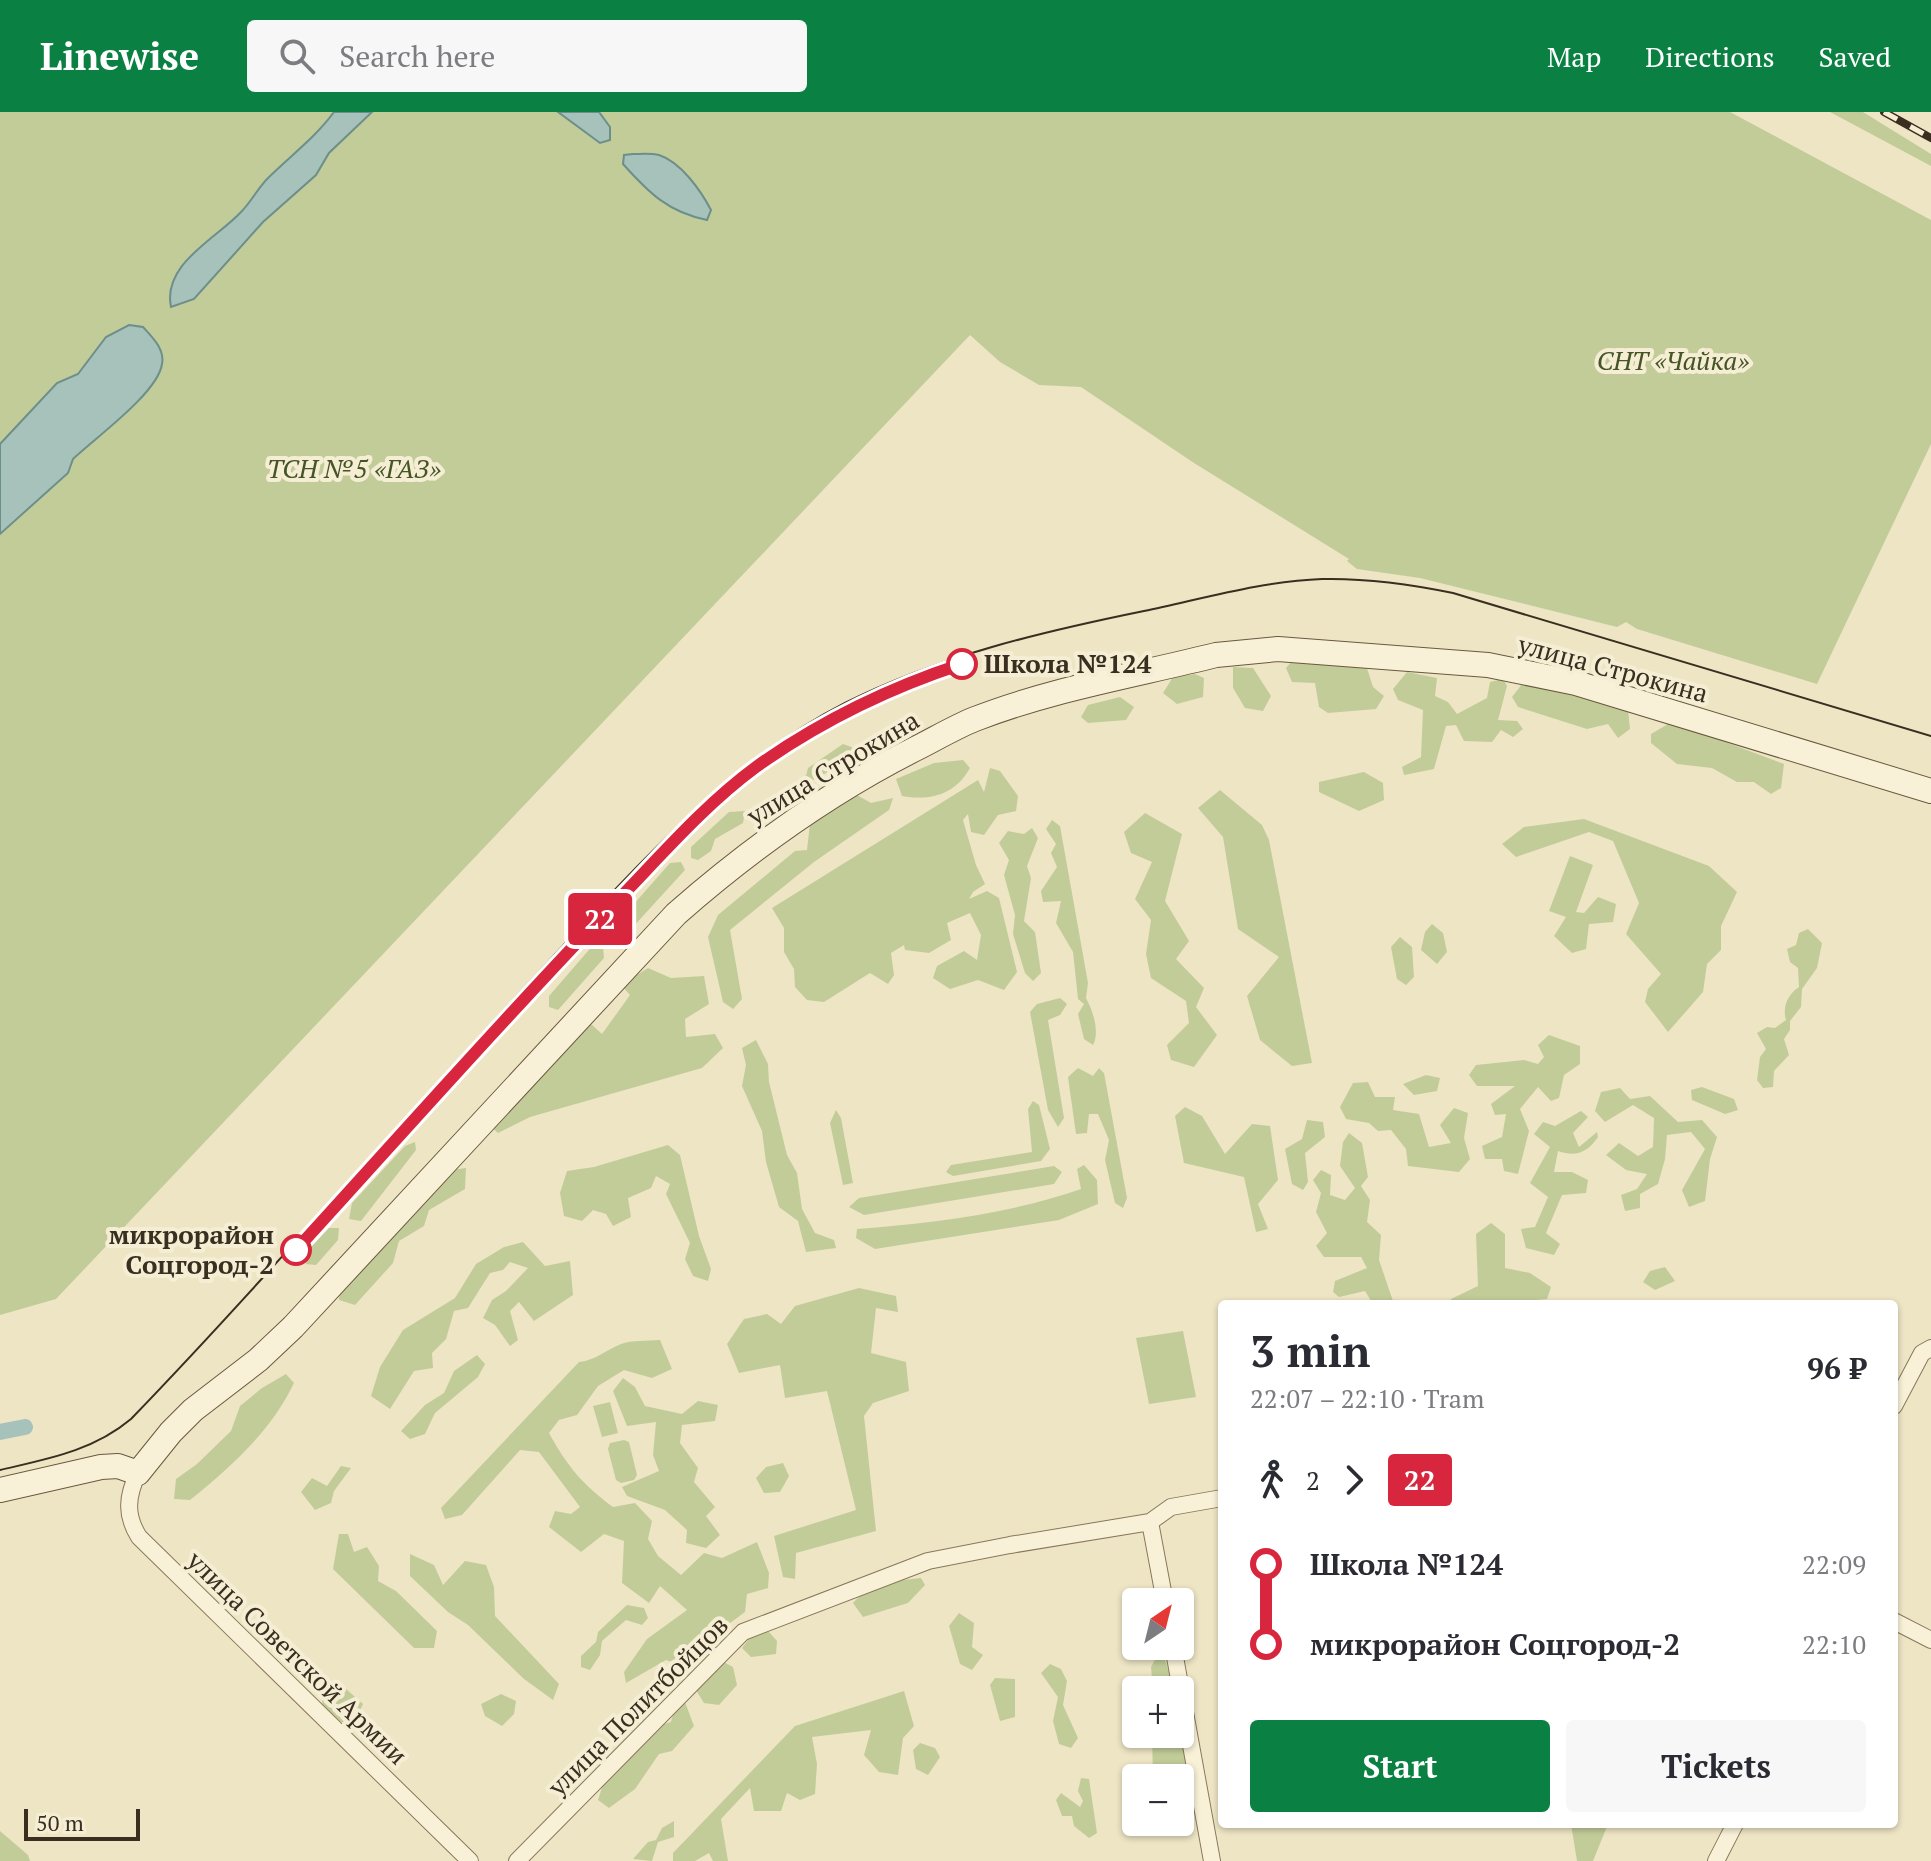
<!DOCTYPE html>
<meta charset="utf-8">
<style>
body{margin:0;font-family:"PT Serif",serif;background:#f7f7f7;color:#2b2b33;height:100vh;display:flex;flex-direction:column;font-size:30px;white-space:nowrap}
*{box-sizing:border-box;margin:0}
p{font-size:26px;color:#7c7c81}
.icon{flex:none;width:44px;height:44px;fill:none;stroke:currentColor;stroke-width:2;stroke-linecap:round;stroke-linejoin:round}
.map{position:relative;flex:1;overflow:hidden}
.panel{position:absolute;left:1218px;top:1188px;width:680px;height:528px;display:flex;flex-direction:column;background:#fff;border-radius:8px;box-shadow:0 2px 6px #0004}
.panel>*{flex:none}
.badge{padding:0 16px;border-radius:6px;font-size:28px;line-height:52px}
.needle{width:52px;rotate:35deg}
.controls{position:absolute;left:1122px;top:1476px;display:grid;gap:16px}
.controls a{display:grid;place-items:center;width:72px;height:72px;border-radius:8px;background:#fff;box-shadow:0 2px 6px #0004;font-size:40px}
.scale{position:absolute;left:24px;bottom:20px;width:116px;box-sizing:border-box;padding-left:8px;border:4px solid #392e1f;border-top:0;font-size:22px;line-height:28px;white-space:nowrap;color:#392e1f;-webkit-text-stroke:6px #f5eed4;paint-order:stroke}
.map>.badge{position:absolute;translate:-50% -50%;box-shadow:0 0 0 4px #fff}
.legs{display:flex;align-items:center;gap:12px;height:88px;padding:0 32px;font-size:26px}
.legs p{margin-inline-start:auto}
.overview{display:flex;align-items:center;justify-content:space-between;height:136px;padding:0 32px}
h1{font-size:44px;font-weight:800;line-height:60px}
.primary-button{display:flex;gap:16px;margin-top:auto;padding:16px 32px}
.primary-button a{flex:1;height:92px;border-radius:8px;background:#0b8043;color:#fff;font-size:32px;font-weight:800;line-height:92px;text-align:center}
.primary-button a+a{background:#f7f7f7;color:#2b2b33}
ul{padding:0 32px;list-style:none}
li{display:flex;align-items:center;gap:28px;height:80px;font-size:30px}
li i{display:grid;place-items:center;width:12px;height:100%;margin:0 10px;background:currentColor}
li i::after{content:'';width:20px;height:20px;margin:-10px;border:6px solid;border-radius:50%;background:#fff}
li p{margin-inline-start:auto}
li:first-child i{background:linear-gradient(#0000 50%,currentColor 0)}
li:last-child i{background:linear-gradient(currentColor 50%,#0000 0)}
header{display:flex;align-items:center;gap:48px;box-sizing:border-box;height:112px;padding:0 40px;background:#0b8043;color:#fff}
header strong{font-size:38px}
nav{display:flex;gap:44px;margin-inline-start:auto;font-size:28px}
.search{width:560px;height:72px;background:#f7f7f7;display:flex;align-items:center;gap:20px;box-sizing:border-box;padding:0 28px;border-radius:8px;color:#7c7c81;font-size:30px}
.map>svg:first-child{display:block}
.green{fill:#c2cc99}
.water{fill:#a7c1bb;stroke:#6d8f8a;stroke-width:2}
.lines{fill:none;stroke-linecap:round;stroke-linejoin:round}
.canal{stroke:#a7c1bb;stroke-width:16}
.street-casing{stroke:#89775b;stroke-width:18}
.secondary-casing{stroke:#6a583e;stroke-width:26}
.street{stroke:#f8f1d8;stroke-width:16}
.secondary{stroke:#f8f1d8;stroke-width:24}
.tram{stroke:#392e1f;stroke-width:2}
.rail-casing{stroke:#392e1f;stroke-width:8}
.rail{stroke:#f5eed4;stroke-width:5;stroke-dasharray:15;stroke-linecap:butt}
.line-1-casing{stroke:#fff;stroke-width:18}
.line-1{stroke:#d7263d;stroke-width:12}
.stop-1-dot{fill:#fff;stroke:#d7263d;stroke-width:4}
.labels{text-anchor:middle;stroke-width:8;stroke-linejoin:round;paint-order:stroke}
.park-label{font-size:26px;font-style:italic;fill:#455526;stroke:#f5eed4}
.stop-label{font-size:26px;font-weight:bold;fill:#392e1f;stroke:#f5eed4;text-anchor:start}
.street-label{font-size:26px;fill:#392e1f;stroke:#f5eed4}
</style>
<header>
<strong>Linewise</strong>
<div class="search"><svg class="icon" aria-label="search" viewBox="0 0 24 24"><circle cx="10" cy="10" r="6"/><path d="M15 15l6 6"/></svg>Search here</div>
<nav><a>Map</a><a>Directions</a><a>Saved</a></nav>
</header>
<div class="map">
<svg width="1931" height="1749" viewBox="0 0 1931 1749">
<rect width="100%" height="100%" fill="#eee5c5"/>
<!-- green -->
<path class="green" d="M0 0H1730L1931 108V332L1817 572 1637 517 1626 510 1617 515 1420 466 1357 457 1347 449 1349 447 1194 351 1081 275 1039 273 1000 250 970 223 56 1187 0 1203Z
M1830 0H1863L1931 42V54Z
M1296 544 1364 547 1373 575 1384 584 1376 597 1328 601 1319 595 1315 571 1292 570 1286 556Z
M1233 555 1253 556 1271 584 1263 599 1245 596 1233 576Z
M1407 560 1437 566 1435 584 1448 590 1457 602 1487 586 1490 570 1503 567 1507 574 1498 608 1517 609 1523 617 1513 625 1501 618 1492 630 1464 629 1456 613 1446 614 1434 657 1404 663 1402 655 1421 645 1423 598 1398 588 1393 577Z
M1195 562 1204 566 1203 585 1177 592 1163 581 1173 565Z
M1522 572 1579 583 1628 598 1630 617 1618 626 1608 612 1587 617 1518 595 1512 585Z
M1120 585 1134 595 1126 608 1088 611 1081 605 1088 593Z
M1668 612 1715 626 1784 652 1781 676 1771 682 1754 670H1737L1712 656 1677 652 1651 631V622Z
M843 632 854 636 851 646 814 668 806 664 808 656Z
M963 648 970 656C955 683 930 689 902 684L896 667 934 651Z
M990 656 1000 659 1018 684 1016 699 998 703 984 723 971 720 968 702 963 708 976 753 985 772 973 780 969 787 987 779 999 786 1017 860 1004 878 978 868 950 877 933 866 937 854 964 839 977 848 981 823 970 801 947 811 951 828 929 841 905 838 904 833 891 841 894 863 888 872 870 861 824 890 807 888 795 875 794 857 784 840V816L772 796 978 668 984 680Z
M1364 660 1383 671 1384 688 1359 699 1319 680V670Z
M1220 678 1262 713 1269 728 1312 951 1292 954 1260 928 1247 884 1279 845 1238 817 1223 725 1198 696Z
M857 683 871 691 893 686 889 698 814 750 730 818 742 887 733 897 723 890 708 825 718 803 795 739 807 738 810 711Z
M745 699 743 711 715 727 711 739 698 748 691 746V735L729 700Z
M1145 701 1182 722 1165 789 1189 829 1176 847 1204 876 1196 895 1217 923 1194 955 1171 948 1167 933 1189 911 1186 889 1151 866 1146 842 1151 808 1135 787 1152 750 1131 741 1124 720Z
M1584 707 1709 754 1737 780 1721 814V838L1707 852 1703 880 1668 920 1645 890 1648 877 1661 862 1626 822 1639 791 1613 729 1589 720 1516 745 1502 732 1524 715Z
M1052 708 1060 714 1088 871 1086 886C1093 899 1100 920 1093 933L1084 927 1078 902 1084 892 1078 887 1073 840 1056 811 1061 789 1043 790 1041 779 1057 755 1051 741 1056 732 1046 717Z
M1032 716 1038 726 1027 754 1031 766 1024 809 1035 820 1041 861 1033 869 1025 861 1013 822 1015 803 1004 763 1009 748 999 731 1008 719 1024 722Z
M1570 744 1593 753 1576 800 1584 801 1598 785 1616 792 1613 810 1589 812 1586 837 1572 841 1554 824 1566 805 1549 799Z
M681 750 685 758 632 816 626 812 625 802 670 751Z
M1432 812 1443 821 1447 840 1437 852 1421 838 1425 820Z
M1808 817 1822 831 1817 856 1802 877 1801 895 1790 909V918L1784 927 1789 943 1774 959 1773 975 1763 976 1757 968 1760 945 1766 937 1757 921 1767 915 1775 916 1786 908C1782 895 1788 882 1799 875L1798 856 1790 850 1787 837 1796 833 1799 821Z
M1400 825 1412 835 1414 865 1406 873 1397 867 1391 835Z
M594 832 603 835 604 846 558 898 549 895V884Z
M648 856 671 866 704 864 709 892 685 907 686 925 715 922 723 936 702 956 530 1005 498 1021 491 1015 507 995 591 912 602 922 630 883 621 873Z
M1060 886 1067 892 1060 903 1048 908 1064 1006 1058 1015 1048 998 1030 900 1037 892Z
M1549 923 1580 934V952L1564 963 1559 986 1551 989 1538 975 1520 997 1529 1019 1518 1062 1504 1059 1502 1047H1485L1482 1034 1502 1025 1506 1002 1495 1003 1491 992 1515 974H1477L1469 963 1476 953 1524 948 1538 952 1544 945 1538 933Z
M756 928 768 952 769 970 787 1043 797 1061 802 1097 815 1121 834 1128 836 1136 806 1140 798 1109 779 1095 766 1050 762 1019 742 974 746 953 742 936Z
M1078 956 1093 964 1099 956 1104 961 1127 1086 1123 1096 1115 1091 1105 1048 1109 1028 1098 1002H1089L1087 1021 1076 1022 1068 965Z
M1426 963 1440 966 1437 979 1414 983 1403 972Z
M1368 970 1375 985H1395L1393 998 1419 1002 1429 1035 1451 1031 1440 1013 1454 996 1468 1001 1464 1026 1470 1047 1459 1060 1408 1054 1406 1037 1391 1018 1378 1019 1369 1011 1346 1007 1340 995 1353 971Z
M1702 975 1734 987 1738 998 1725 1002 1692 988 1691 978Z
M1620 976 1630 987 1650 984 1678 1010 1702 1008 1717 1025 1710 1047 1705 1089 1689 1095 1682 1078 1705 1037 1691 1020 1667 1023 1665 1047 1658 1072 1640 1082V1096L1625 1099 1621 1083 1637 1077 1647 1062 1626 1058 1606 1043 1619 1031 1638 1044 1653 1035 1654 1006 1633 993 1605 1010 1595 999 1601 980Z
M1033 989 1039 993 1050 1037 1041 1049 953 1064 946 1060 951 1053 1032 1040 1028 997Z
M1185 995 1202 1004 1225 1042 1252 1012 1270 1014 1278 1068 1258 1092 1268 1117 1256 1120 1244 1065 1184 1051 1175 1004Z
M836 998 841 1006 853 1071 843 1073 830 1011Z
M1581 999 1588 1005 1573 1021 1579 1035 1597 1020 1598 1025C1587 1041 1576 1045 1558 1039L1554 1060H1572L1588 1068 1586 1081 1562 1083 1546 1121 1560 1132 1554 1143 1526 1136 1521 1117 1535 1115 1548 1085 1530 1071 1550 1035 1534 1022 1543 1010 1555 1014Z
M1307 1008 1323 1010 1325 1025 1305 1041 1308 1070 1303 1078 1292 1072 1285 1037 1302 1027Z
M1349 1021 1362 1031 1368 1065 1361 1074 1370 1088 1367 1110 1381 1123 1379 1148 1394 1192H1373L1365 1179 1339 1185 1333 1180 1335 1169 1367 1156 1361 1145H1324L1316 1134 1327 1121 1316 1100 1321 1081 1313 1068 1321 1058 1331 1063 1330 1083 1345 1088 1355 1076 1340 1054 1343 1030Z
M415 1030 416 1038 361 1109 349 1107 352 1091 405 1034Z
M668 1033 680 1043 699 1124 711 1157 708 1169 693 1164 685 1147 690 1131 666 1082 670 1072 656 1064 651 1076 628 1086 631 1105 613 1114 606 1102 593 1098 582 1109 564 1104 560 1081 567 1059 594 1055Z
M1084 1053 1097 1068 1098 1092 1059 1108 875 1137 856 1126 857 1117C931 1111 1010 1102 1081 1077L1077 1057Z
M1054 1054 1062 1060 1054 1072 864 1103 849 1095 859 1086Z
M466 1056 465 1077 429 1098 424 1114 399 1129 393 1151 355 1193 339 1188 340 1171 442 1059Z
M1491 1111 1505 1122V1156L1530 1161 1551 1175 1547 1187 1522 1189 1521 1192H1450L1451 1187 1478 1174 1476 1122Z
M329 1116H339L338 1128 316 1153 306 1152 311 1135Z
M523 1130 545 1154 570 1149 573 1183 534 1209 519 1190 510 1199 518 1228 510 1234 495 1213 483 1206 492 1188 506 1179 528 1156 510 1150 503 1158 490 1161 468 1196 454 1199 446 1227 432 1241 433 1256 414 1259 390 1297 371 1284 380 1255 403 1218 455 1186 476 1152 504 1135Z
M1665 1155 1675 1169 1655 1178 1643 1170 1650 1159Z
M859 1176 896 1184 898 1200 876 1196 871 1241 906 1250 909 1279 873 1291 864 1304 876 1419 796 1441 795 1467 783 1465 774 1424 856 1398 827 1279 785 1286 780 1253 739 1261 727 1232 744 1207 767 1202 781 1212 795 1194Z
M1183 1219 1196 1285 1149 1292 1136 1226Z
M660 1228 672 1257 652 1266 624 1258 598 1274 577 1303 559 1308 549 1321C567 1354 583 1373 613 1395L635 1391 652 1409 648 1427 658 1444 681 1463 704 1441 722 1446 757 1430 769 1461 768 1476 747 1482 745 1500 691 1540 681 1553 666 1548 626 1571 624 1560 647 1527 687 1498 660 1474 649 1491 622 1471 624 1429 604 1422 581 1440 549 1415 555 1399 571 1402 580 1395 539 1340 520 1338 462 1403 445 1407 441 1396 579 1250C594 1249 606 1238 621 1232 632 1228 647 1229 660 1228Z
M477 1243 485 1252 478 1265 435 1301 425 1322 410 1327 401 1319 425 1293 444 1281 454 1259Z
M286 1262 294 1271C272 1318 230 1356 190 1388L174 1387 176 1367 197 1352 231 1319 240 1294 262 1276Z
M623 1266 635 1275 645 1294 682 1302 698 1289 718 1293 715 1309 682 1313 680 1331 698 1356 694 1370 715 1395 706 1404 720 1423 706 1436 686 1431 687 1418 665 1398 627 1384 622 1375 659 1359 653 1343 656 1310 627 1314 613 1279Z
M610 1290 618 1321 602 1325 593 1294Z
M624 1328 629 1330 637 1363 634 1368 621 1371 616 1368 608 1337 610 1331Z
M783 1351 789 1364 780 1380 764 1381 756 1366 766 1355Z
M341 1354 351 1356 334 1379 331 1391 315 1398 301 1380 312 1366 327 1374Z
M339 1422H348L354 1440 367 1435 379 1454 378 1469 396 1479 437 1519 434 1536H414L333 1457Z
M410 1442 434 1453 443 1473 465 1449 486 1453 494 1475 495 1504 559 1572 553 1588 524 1567 468 1513 448 1500 410 1464Z
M921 1466 925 1473 908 1491 863 1505 853 1491C869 1473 897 1468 921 1466Z
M627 1493 644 1496 648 1506 642 1513 626 1508 602 1529 600 1543 590 1558 581 1555V1544L596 1530 598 1520Z
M959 1501 974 1511 972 1535 983 1543 972 1558 960 1552 949 1514Z
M755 1519 769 1520 777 1529 776 1542 751 1545 742 1536Z
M1161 1536 1175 1578H1153L1151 1555Z
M718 1547 733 1555 737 1573 719 1593 704 1591 694 1575Z
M1050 1552 1061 1557 1067 1569 1063 1593 1078 1626 1071 1636 1059 1632 1053 1609 1058 1585 1041 1561Z
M995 1566 1015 1567V1605L1000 1609 990 1573Z
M336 1568 363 1592 354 1611 341 1610 322 1593 323 1579Z
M904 1579 914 1614 903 1626 898 1663 879 1660 864 1643 871 1618 812 1625 817 1652 815 1682 800 1688 787 1681 781 1699H754L750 1676 721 1707 728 1749H713L709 1741 695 1749H673V1741L795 1614Z
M501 1582 516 1589 514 1602 502 1614 485 1604 481 1592Z
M676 1590H685L694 1614 672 1639 659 1642 635 1677 609 1696 598 1688 605 1666 648 1617 671 1610Z
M1180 1601 1195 1686 1182 1698H1180V1666H1153L1152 1623 1180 1622Z
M920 1631 935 1636 940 1645 928 1663 916 1657 913 1638Z
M1081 1666 1089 1667 1097 1721 1089 1726 1074 1714 1072 1704H1062L1056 1688 1061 1681 1080 1695 1083 1689 1078 1679Z
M674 1709V1725L658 1730 652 1749 633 1747 648 1730 656 1728 662 1716Z
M1571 1712H1608L1593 1749H1577Z
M0 1719 28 1743 30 1749H0Z"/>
<!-- water -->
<path class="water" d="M334 0H372L329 41 316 63 263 110 194 187 171 195C162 152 216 127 241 100 251 90 258 76 268 66 290 44 315 26 334 0Z
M558 0H599L610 15V28L600 31Z
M633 42C641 42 651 41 659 43 681 50 701 79 711 98L707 108C668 100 649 81 623 52L624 43Z
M129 213 143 215C152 225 165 237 162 252 158 281 95 326 73 347L68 361 0 422V332L57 271 78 262 106 225Z"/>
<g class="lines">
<!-- canal -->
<path class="canal" d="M0 1320 25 1315"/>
<!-- street casing -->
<g class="street-casing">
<path id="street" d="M1894 1294 1922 1241 1931 1236
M138 1361C127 1384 125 1403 139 1425L470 1749
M1150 1410 1165 1490
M1894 1509 1931 1528
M1173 1534 1212 1749
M517 1749 743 1520 928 1449 1010 1433 1150 1410 1171 1395 1222 1386
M1716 1749 1735 1712"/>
</g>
<!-- secondary casing -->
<g class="secondary-casing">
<path id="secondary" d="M0 1378 101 1355 118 1354 138 1361 171 1320 193 1298 258 1248 293 1215 676 802C750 737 828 681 915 637 935 627 955 615 975 607 1052 577 1136 563 1216 543L1278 537 1488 553 1576 571 1931 679"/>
</g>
<!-- street -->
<use href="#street" class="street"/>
<!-- secondary -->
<use href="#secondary" class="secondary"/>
<!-- tram -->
<path class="tram" d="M0 1358C47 1347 93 1339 131 1307 266 1167 393 1018 526 874 619 773 721 654 845 591 939 544 1041 520 1144 499 1202 487 1263 469 1322 467 1367 466 1410 472 1453 481L1931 624"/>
<!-- rail casing -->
<g class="rail-casing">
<path id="rail" d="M1884 0 1931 26"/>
</g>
<!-- rail -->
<use href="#rail" class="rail"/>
</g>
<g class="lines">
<!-- line-1 casing -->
<g class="line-1-casing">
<path id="line-1" d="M296 1138C401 1023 504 906 612 794 658 747 703 694 756 655 819 610 889 576 962 552"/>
</g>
<!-- line-1 -->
<use href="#line-1" class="line-1"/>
</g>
<!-- markers -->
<g class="stop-1-dot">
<circle cx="962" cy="552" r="14"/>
<circle cx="296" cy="1138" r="14"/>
</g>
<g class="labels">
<!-- park labels -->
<g class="park-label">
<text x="1673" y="258">СНТ «Чайка»</text>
<text x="354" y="366">ТСН №5 «ГАЗ»</text>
</g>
<!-- stop labels -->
<g class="stop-label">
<text x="984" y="561">Школа №124</text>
<text x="274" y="1132" text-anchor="end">микрорайон<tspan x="274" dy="30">Соцгород-2</tspan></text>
</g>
<!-- street labels -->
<g class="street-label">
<text transform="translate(1613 557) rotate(15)" y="9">улица Строкина</text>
<text transform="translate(833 656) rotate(-31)" y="9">улица Строкина</text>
<text transform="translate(297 1546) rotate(44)" y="9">улица Советской Армии</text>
<text transform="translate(638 1594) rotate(-45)" y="9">улица Политбойцов</text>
</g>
</g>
</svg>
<div class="controls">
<a><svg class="needle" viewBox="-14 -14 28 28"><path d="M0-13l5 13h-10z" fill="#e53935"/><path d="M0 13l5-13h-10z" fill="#7c7c81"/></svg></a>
<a>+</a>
<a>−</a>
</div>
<div class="scale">50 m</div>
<b class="badge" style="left:600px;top:807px;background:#d7263d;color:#fff">22</b>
<section class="panel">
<div class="overview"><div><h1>3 min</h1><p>22:07 – 22:10 · Tram</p></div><b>96 ₽</b></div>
<div class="legs"><svg class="icon" aria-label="walk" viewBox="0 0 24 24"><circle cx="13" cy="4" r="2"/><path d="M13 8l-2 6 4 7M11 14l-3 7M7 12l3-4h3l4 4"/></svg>2<svg class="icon" aria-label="forward" viewBox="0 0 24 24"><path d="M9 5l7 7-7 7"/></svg><b class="badge" style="background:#d7263d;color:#fff">22</b></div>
<ul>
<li><i style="color:#d7263d"></i><b>Школа №124</b><p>22:09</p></li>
<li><i style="color:#d7263d"></i><b>микрорайон Соцгород-2</b><p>22:10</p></li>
</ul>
<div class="primary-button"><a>Start</a><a>Tickets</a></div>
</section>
</div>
